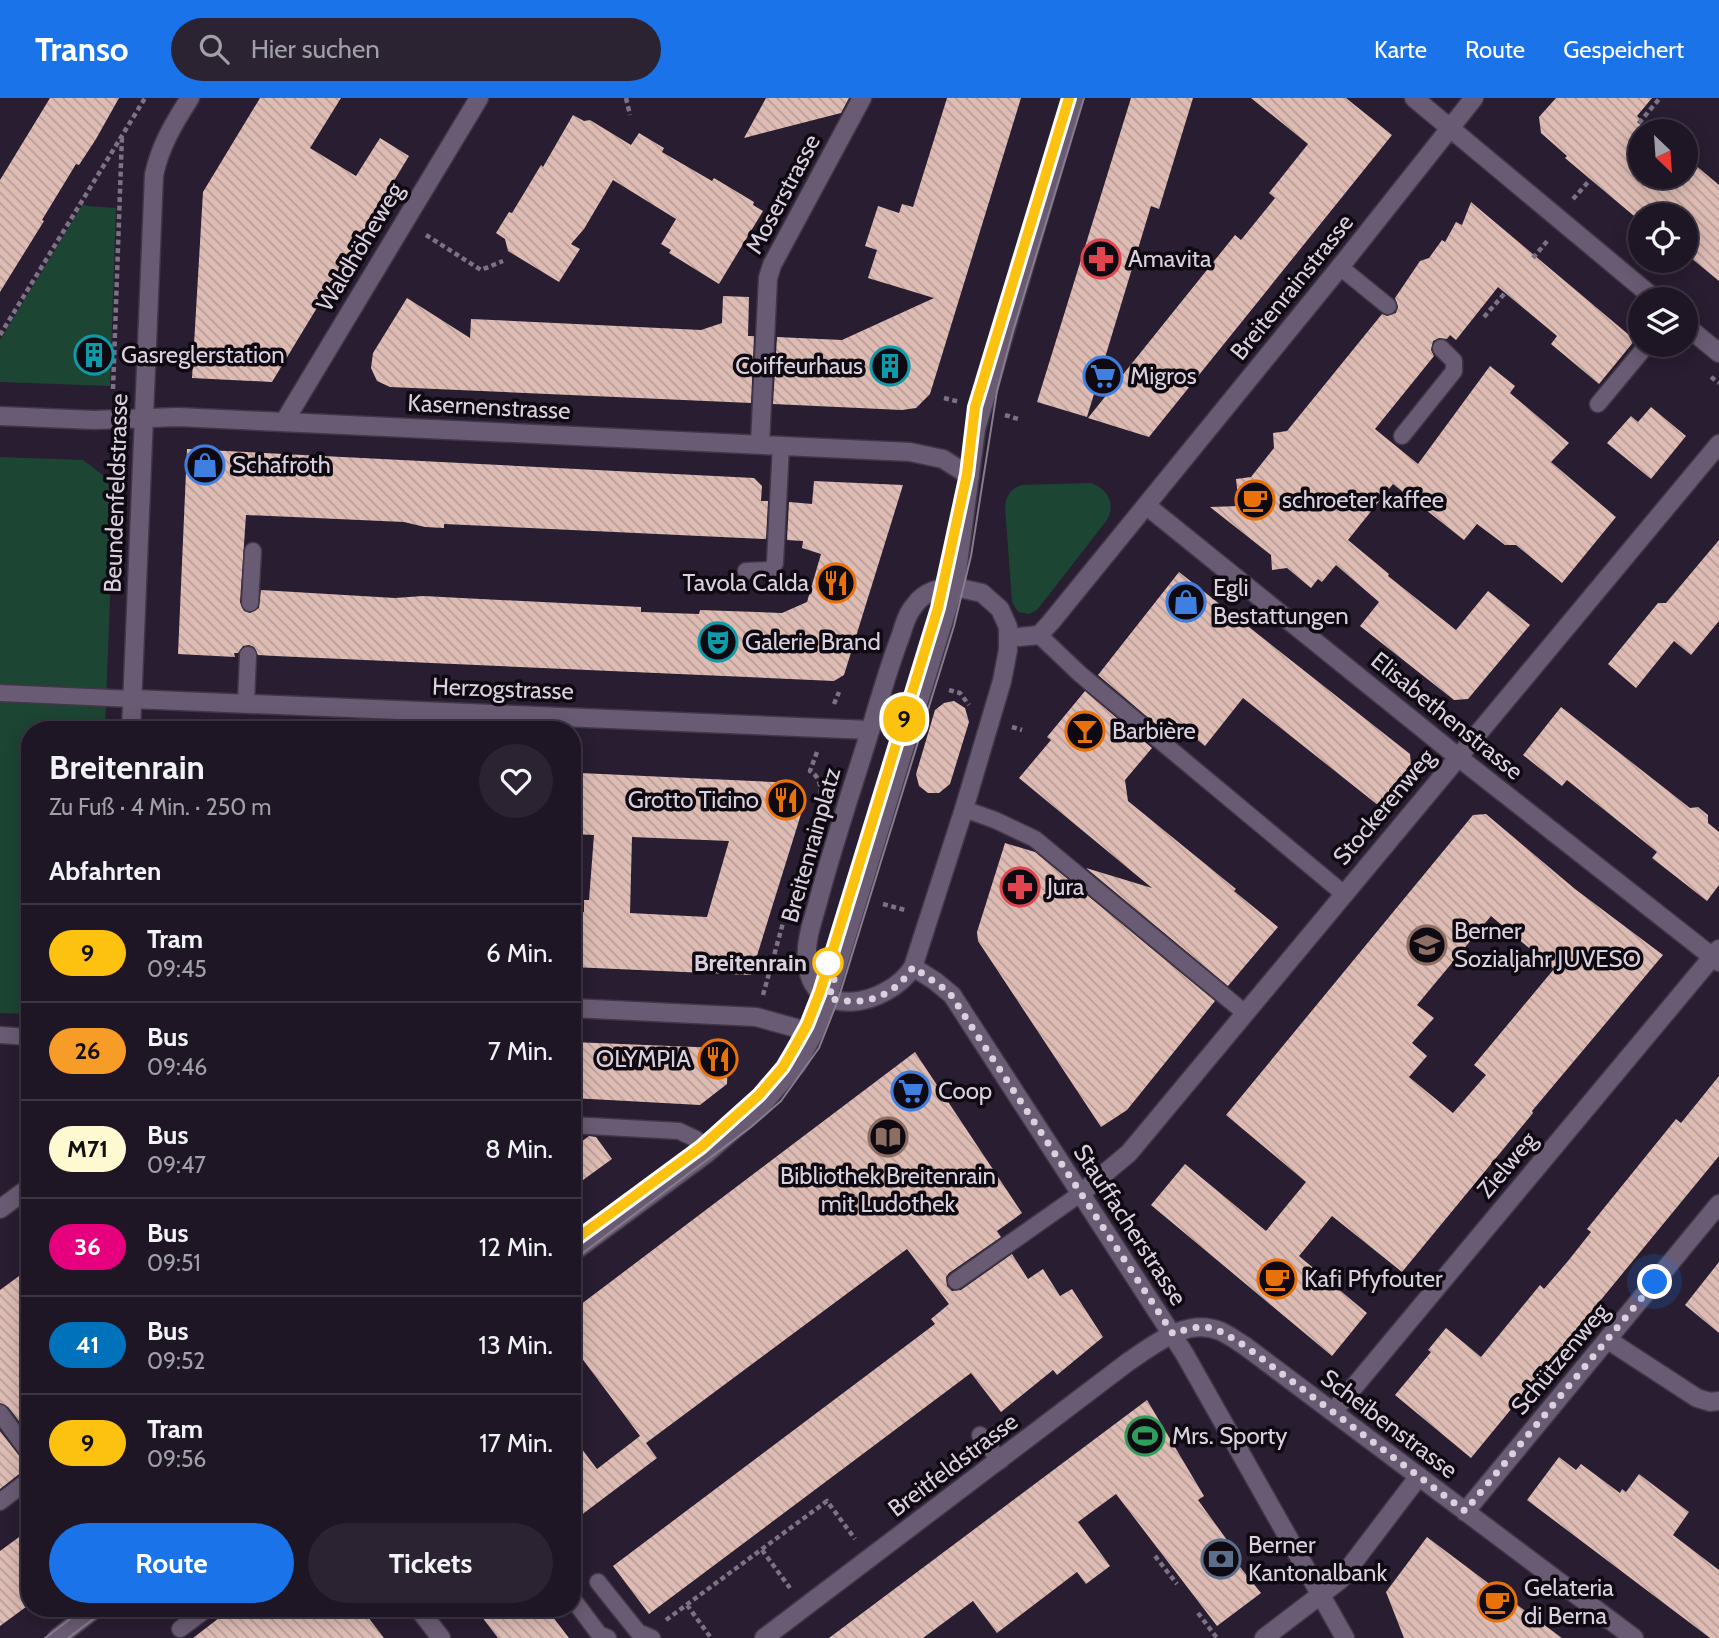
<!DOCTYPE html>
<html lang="de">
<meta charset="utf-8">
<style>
body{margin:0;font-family:Cabin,sans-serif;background:#2c2332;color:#f1f3f6;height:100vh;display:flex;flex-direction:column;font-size:26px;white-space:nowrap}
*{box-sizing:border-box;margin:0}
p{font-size:23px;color:#a19fa7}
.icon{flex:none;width:38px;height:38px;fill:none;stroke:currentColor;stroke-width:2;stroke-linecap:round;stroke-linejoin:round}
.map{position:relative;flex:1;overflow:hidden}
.panel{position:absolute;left:21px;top:623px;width:560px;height:896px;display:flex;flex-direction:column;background:#1f1625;border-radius:28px;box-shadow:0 4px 18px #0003,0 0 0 2px #3c3542}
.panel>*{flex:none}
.badge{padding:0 14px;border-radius:23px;font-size:24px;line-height:46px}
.needle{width:46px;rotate:155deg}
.tools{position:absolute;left:1628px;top:21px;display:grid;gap:14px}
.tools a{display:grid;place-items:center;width:70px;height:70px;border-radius:50%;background:#1f1625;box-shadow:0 4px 18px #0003,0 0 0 2px #3c3542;font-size:35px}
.you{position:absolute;width:35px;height:35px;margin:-18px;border:5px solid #fff;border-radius:50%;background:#1a73e8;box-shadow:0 0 0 10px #1a73e833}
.map>.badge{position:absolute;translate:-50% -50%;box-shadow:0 0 0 4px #fff}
h2{padding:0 28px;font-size:26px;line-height:63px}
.round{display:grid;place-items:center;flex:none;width:74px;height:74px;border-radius:37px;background:#2c2332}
.headline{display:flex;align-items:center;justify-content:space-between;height:119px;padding:0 28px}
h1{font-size:33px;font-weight:700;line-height:52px}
.action{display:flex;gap:14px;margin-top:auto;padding:14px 28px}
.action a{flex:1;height:80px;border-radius:42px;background:#1a73e8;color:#fff;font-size:28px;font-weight:700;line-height:80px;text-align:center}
.action a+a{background:#2c2332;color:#f1f3f6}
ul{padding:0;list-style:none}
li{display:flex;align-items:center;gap:21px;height:98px;padding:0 28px;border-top:2px solid #3c3542}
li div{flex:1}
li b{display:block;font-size:26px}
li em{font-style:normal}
li .badge{min-width:77px;font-weight:700;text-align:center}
header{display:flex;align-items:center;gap:42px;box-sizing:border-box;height:98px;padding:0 35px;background:#1a73e8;color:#fff}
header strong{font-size:33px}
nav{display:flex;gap:38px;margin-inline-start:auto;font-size:24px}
.search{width:490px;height:63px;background:#2c2332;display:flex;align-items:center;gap:18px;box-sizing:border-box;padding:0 24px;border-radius:38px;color:#a19fa7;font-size:26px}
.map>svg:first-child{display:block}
.green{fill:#1d4533}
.building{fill:url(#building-back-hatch);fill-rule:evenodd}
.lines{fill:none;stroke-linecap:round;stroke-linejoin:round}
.service-casing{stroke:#423748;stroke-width:19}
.minor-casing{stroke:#423748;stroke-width:21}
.tertiary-casing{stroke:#423748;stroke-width:21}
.path{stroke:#7c7283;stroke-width:4.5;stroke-dasharray:5 3.5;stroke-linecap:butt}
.service{stroke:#695b73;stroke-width:16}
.minor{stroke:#695b73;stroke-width:18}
.tertiary{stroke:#695b73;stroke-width:18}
.tram{stroke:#877d8d;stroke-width:2}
.line-casing{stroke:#fff;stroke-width:16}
.line{stroke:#fdc210;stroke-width:10}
.walk{stroke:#d9d1de;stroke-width:7;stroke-dasharray:0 12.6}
.stop-dot{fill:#fff;stroke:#fdc210;stroke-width:3.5}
.labels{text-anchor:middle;stroke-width:7;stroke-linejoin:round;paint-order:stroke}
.street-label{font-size:24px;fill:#d9d1de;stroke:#0f0912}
.poi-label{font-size:24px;fill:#d9d1de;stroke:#0f0912;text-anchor:start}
.stop-label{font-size:24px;font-weight:bold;fill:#d9d1de;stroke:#0f0912;text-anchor:end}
</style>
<header>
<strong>Transo</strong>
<div class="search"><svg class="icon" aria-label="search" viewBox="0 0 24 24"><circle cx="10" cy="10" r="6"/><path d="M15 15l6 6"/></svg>Hier suchen</div>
<nav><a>Karte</a><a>Route</a><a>Gespeichert</a></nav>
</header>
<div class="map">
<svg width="1719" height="1540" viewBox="0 0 1719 1540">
<defs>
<pattern id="building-back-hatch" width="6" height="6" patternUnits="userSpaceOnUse" patternTransform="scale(1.75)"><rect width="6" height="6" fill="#debcb4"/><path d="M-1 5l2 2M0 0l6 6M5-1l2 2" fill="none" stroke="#b79d98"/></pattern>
</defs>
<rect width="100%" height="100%" fill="#291d31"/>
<!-- green -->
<path class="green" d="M83 106 88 108 116 110 110 288 0 284V242Z
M0 359 83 362 104 378 114 397 105 632H30V916L0 915Z
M1091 385C1108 391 1116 406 1107 422L1037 512 1029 516 1018 514 1012 504 1005 409C1006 398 1011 390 1022 387Z"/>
<!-- building -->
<path class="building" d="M50 0H119L96 41 79 67 76 66 42 122 44 123 0 194V82Z
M260 0H341L310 50 356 78 380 40 409 58 272 284 192 280 203 94Z
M766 0H849L841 15 744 40Z
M947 0H1021L930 296 916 310 902 312 773 306 777 239 842 242 934 200 868 180 877 152 865 148 878 108 899 115 902 106 913 109Z
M1131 0H1193L1159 111 1151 108 1087 319 1037 304Z
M1251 0H1346L1392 37 1149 339 1088 320 1235 137 1241 142 1275 100 1269 95 1308 46Z
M1556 0H1652L1637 18 1640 21 1637 24 1648 33H1640V79H1685V64L1691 69 1694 66 1719 87V183L1685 155V117H1640V123L1565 60 1567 58 1541 35 1539 19Z
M573 17 584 23 590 22 631 47 639 35 664 50 662 54 712 83 714 80 754 104 753 107 763 113 719 186 669 155 671 152 661 146 676 121 613 82 584 131 571 146 580 151 559 184 508 153 505 141 496 135 509 114 512 115 541 67 543 69Z
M1471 104 1635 242 1599 286 1551 246 1557 238 1498 189 1456 242 1450 237 1447 241 1439 240 1433 243 1431 252 1434 258 1375 331 1418 366 1490 268 1515 288 1510 295 1569 345 1551 364 1616 419 1562 485 1516 447H1505L1477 426 1464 442 1393 386 1348 442 1389 476 1388 478 1456 532 1488 493 1530 527 1468 601 1454 602 1360 528 1379 504 1336 467 1322 484 1318 481 1311 490 1287 470 1272 472 1271 457 1210 409 1239 408 1236 381 1251 379 1274 350 1273 335 1287 333 1382 216 1387 218 1396 215 1398 209 1395 200 1420 163 1429 160 1442 142 1445 144 1456 124 1462 127Z
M723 198 749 199 748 238H754L751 305 390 289 377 283 371 270 373 255 407 200 470 240 471 221 701 232 722 225Z
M1651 309 1686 338 1651 381 1607 345 1631 318 1638 324Z
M187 351 754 380 762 388 761 403H768L766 441 444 426V430L425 429 404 424 246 417 240 504 244 513 250 515 259 510 261 492 395 500 423 498 641 509V514L699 516 700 512 782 515 807 504 821 456 802 450 803 443 787 442 789 404 812 406 814 383 903 387 844 577 834 583 275 558 258 557 254 549 249 547 243 548 238 555H234L235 559 178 556Z
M1719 442V523L1691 557 1674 543 1636 590 1608 566 1658 505H1666Z
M1179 474 1410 656 1411 667 1379 708 1243 600 1205 648 1174 623 1165 634 1098 577Z
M1085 593 1152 650 1125 682 1128 703 1236 791 1234 793 1278 829 1228 888 1086 770 1152 790 1019 680 1051 642 1047 639Z
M954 603 965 610 969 624 950 686 939 695H928L919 688 916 676 935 612 944 605Z
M1561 609 1690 710 1698 709 1708 717V725L1719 734V787L1707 803 1652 760 1657 754 1567 682 1562 688 1523 657Z
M580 675 796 685 801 690 806 700 751 877 572 869V813L584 814V802H589L594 737 572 736V676ZM632 739 729 743 707 819 630 815Z
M1486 716 1575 791 1663 857 1548 994 1532 1013 1533 1015 1402 1174 1332 1118 1299 1158 1367 1215 1332 1258 1151 1107 1185 1066 1266 1133 1306 1084 1226 1017 1473 717ZM1491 818 1554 871 1474 967 1486 977 1453 1015 1409 979 1427 958 1412 945 1434 920 1417 907Z
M1005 745 1035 754 1215 903 1127 1012 1101 1029 978 843 977 834Z
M572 944 720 950 728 958 727 986 700 1007 572 1000Z
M915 954 1022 1115 997 1133 1001 1139 949 1175 946 1179 947 1188 952 1193 961 1192 1012 1156 1028 1181 1043 1171 1060 1198 1072 1191 1103 1239 1057 1277 1053 1272 1001 1314 971 1275 649 1516 613 1468 935 1226 931 1221 949 1206 907 1151 646 1345 657 1360 572 1424V1338L597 1371 640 1338 572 1247V1213Z
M1719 978V1058L1471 1360 1395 1297 1431 1254 1428 1252 1446 1230 1481 1259 1540 1187 1544 1191 1568 1163 1591 1134 1587 1131 1676 1021 1681 1025Z
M589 1038 596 1039 612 1061 572 1090V1051Z
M1719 1164V1235L1685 1207Z
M30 1170V1316L27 1313 26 1332 8 1309 0 1305V1192Z
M1147 1302 1204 1398 1198 1402 1240 1460 1236 1464 1261 1495 1217 1528 1116 1396 1078 1424 1110 1468 1086 1486 1077 1474 997 1535 973 1503 923 1540H829Z
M0 1333 24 1364 23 1373 0 1391Z
M1559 1359 1576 1372 1581 1366 1620 1395 1622 1391 1626 1394 1639 1376 1689 1414 1673 1437 1719 1472V1540H1710L1527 1402Z
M30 1431V1506L0 1528V1453Z
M1427 1439 1528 1515 1562 1540H1404L1386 1494Z
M232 1510H361L384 1540H193Z
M475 1510H546L569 1540H498Z"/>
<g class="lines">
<!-- service casing -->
<g class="service-casing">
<path id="service" d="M1340 169 1388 208
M1598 306 1647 247
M1402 338 1454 273V263L1441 250
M746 473 771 472 775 465 781 347
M250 505 253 453
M1039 537 1080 576 1344 796
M0 595 133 601
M246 605 248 557
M964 711 995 722 1035 741 1245 915
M829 899 955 489
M0 937 30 939
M572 1027 679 1033 696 1041 706 1056
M956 1183 1080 1096
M0 1315 30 1356
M980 1337 1000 1363
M0 1404 30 1381
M598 1484 638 1534 652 1540
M572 1500 599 1536 608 1540
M180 1531 208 1510"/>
</g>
<!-- minor casing -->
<g class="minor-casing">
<path id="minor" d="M1414 0 1655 201
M1685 227 1719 255
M0 318 94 322 178 319 910 354 943 361 970 378
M284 324 479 0
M760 346 768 180 772 167 862 0
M1147 408 1458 659 1719 864
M1009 540 1039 537 1051 524 1340 169 1474 0
M133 601 870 632
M131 632 154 77C160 48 174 25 190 0
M913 869 964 711 1002 583 1008 552V529L1000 511 982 495 955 489
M572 910 756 919 814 935
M1080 1096 1129 1055 1719 346
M0 1111 30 1089
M1608 1242 1697 1300 1710 1304 1719 1303
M1333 1314 1719 851
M1465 1414 1719 1106
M418 1510 441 1540
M764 1540 1128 1264C1155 1246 1187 1219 1220 1233 1229 1237 1237 1243 1245 1248L1634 1540
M1264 1540 1340 1482 1419 1378"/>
</g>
<!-- tertiary casing -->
<g class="tertiary-casing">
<path id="tertiary" d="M1074 0 976 331 955 489C939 490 924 493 914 508 907 516 904 527 901 537 889 568 880 600 870 633 853 688 834 744 819 800 814 820 805 841 807 862 810 925 888 908 913 869L935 883 952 897 1184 1255 1345 1540
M572 1155 706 1056 762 1007 797 966 814 935 829 899
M57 1540 96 1510"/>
</g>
<!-- path -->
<path class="path" d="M626 0 630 17
M1639 25 1660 0
M1573 101 1590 82
M426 137 481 172 503 163
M1533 160 1548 142
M1484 219 1505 195
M0 237 145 0
M1711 279 1719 285
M113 291 122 37
M944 300 960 304
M1005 317 1018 321
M949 592 960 595 969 607
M834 606 839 594
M1012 629 1022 632
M817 654 810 673C819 678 822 689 820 699
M883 806 905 812
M763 897 783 825
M762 1452 790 1490
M1155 1458 1177 1486
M687 1507 711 1540
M1198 1515 1217 1540
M666 1522 827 1403 855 1441"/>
<!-- service -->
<use href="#service" class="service"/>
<!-- minor -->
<use href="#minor" class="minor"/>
<!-- tertiary -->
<use href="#tertiary" class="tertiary"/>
<!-- tram -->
<path class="tram" d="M572 1144 701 1049 759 997 783 969 793 952 807 927 820 894 938 510 966 378 975 309 1069 0
M572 1163 751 1029 781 1003 819 950 838 902 954 528 971 458 997 293 1013 233 1084 0
M45 1540 85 1510
M68 1540 108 1510"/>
</g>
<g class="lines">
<!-- line casing -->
<g class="line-casing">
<path id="line" d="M572 1144 701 1049 759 997 783 969 793 952 807 927 820 894 938 510 967 376 975 309 1069 0"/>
</g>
<!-- line -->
<use href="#line" class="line"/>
<!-- walk -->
<path class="walk" d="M828 865 838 867 829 900C863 909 893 900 913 869L949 894 1173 1236C1208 1223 1214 1229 1245 1248L1465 1413 1655 1184"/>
</g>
<!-- icons -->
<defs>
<g id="pharmacy-ring" transform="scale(2.0125)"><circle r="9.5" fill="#0f0912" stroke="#e0444e" stroke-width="1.5"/><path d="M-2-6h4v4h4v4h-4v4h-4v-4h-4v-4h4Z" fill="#e0444e"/></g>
<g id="building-ring" transform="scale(2.0125)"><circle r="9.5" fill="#0f0912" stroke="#0f9aa8" stroke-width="1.5"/><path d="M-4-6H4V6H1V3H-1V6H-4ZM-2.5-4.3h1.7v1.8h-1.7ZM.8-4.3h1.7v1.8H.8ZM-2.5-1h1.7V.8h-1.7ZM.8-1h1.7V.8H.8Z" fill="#0f9aa8"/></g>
<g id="supermarket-ring" transform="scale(2.0125)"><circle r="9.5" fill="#0f0912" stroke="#3f7fe0" stroke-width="1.5"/><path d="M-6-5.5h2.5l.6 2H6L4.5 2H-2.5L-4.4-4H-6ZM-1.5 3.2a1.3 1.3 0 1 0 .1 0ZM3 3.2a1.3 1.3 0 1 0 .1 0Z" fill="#3f7fe0"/></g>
<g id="shop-ring" transform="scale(2.0125)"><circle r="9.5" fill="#0f0912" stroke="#3f7fe0" stroke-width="1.5"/><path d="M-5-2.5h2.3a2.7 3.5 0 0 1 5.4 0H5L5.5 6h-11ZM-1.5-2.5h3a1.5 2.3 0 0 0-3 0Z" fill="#3f7fe0"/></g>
<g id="cafe-ring" transform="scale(2.0125)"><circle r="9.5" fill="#0f0912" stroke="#e8710a" stroke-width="1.5"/><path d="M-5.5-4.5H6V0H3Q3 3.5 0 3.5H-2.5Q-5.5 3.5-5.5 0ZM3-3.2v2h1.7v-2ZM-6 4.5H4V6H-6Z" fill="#e8710a"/></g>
<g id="restaurant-ring" transform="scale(2.0125)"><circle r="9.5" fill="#0f0912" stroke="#e8710a" stroke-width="1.5"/><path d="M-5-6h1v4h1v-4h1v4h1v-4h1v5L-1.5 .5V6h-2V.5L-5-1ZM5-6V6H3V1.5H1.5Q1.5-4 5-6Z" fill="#e8710a"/></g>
<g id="theatre-ring" transform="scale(2.0125)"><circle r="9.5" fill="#0f0912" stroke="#0f9aa8" stroke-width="1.5"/><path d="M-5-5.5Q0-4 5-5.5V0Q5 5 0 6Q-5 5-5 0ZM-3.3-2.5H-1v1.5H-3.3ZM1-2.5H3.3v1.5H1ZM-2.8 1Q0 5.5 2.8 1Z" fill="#0f9aa8"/></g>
<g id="bar-ring" transform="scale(2.0125)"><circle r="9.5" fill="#0f0912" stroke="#e8710a" stroke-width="1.5"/><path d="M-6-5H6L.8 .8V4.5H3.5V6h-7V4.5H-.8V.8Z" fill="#e8710a"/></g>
<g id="school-ring" transform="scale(2.0125)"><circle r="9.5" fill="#0f0912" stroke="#8d6e63" stroke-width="1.5"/><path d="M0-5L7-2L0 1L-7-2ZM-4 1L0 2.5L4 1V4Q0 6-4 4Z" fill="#8d6e63"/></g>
<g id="library-ring" transform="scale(2.0125)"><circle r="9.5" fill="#0f0912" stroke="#8d6e63" stroke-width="1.5"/><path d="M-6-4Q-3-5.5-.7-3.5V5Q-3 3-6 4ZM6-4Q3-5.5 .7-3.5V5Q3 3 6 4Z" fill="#8d6e63"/></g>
<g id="stadium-ring" transform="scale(2.0125)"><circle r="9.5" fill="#0f0912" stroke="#2e9e5b" stroke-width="1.5"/><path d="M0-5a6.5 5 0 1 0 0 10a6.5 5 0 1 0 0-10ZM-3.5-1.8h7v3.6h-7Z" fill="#2e9e5b"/></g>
<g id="bank-ring" transform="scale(2.0125)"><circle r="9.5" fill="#0f0912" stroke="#5c6f8a" stroke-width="1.5"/><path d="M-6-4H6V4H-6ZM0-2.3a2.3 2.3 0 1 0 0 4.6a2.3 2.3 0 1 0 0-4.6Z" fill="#5c6f8a"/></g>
</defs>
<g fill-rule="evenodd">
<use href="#pharmacy-ring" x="1101" y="161"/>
<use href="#building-ring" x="94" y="257"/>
<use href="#building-ring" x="890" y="268"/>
<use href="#supermarket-ring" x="1103" y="278"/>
<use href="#shop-ring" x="205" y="367"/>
<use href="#cafe-ring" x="1255" y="402"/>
<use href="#restaurant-ring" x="836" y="485"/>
<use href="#shop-ring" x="1186" y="504"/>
<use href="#theatre-ring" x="718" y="544"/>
<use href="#bar-ring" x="1085" y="633"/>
<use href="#restaurant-ring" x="786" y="702"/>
<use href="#pharmacy-ring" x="1020" y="789"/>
<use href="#school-ring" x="1427" y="847"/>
<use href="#restaurant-ring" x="718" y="961"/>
<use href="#supermarket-ring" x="911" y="993"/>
<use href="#library-ring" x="888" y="1039"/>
<use href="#cafe-ring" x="1277" y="1181"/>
<use href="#stadium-ring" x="1145" y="1338"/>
<use href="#bank-ring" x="1221" y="1461"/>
<use href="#cafe-ring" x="1497" y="1504"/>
</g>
<!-- markers -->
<circle class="stop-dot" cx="828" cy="865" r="14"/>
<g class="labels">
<!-- street labels -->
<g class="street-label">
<text transform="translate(783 96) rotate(-62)" y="8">Moserstrasse</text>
<text transform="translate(360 149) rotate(-59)" y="8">Waldhöheweg</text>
<text transform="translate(1292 189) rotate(-51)" y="8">Breitenrainstrasse</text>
<text transform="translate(489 309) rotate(3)" y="8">Kasernenstrasse</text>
<text transform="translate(116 395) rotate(-88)" y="8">Beundenfeldstrasse</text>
<text transform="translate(503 591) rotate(2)" y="8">Herzogstrasse</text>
<text transform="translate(1447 618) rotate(39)" y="8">Elisabethenstrasse</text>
<text transform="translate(1384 709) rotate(-50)" y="8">Stockerenweg</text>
<text transform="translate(811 747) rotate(-74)" y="8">Breitenrainplatz</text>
<text transform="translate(1507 1067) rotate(-50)" y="8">Zielweg</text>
<text transform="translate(1130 1127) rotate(57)" y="8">Stauffacherstrasse</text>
<text transform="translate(1560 1261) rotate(-50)" y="8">Schützenweg</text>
<text transform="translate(1389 1326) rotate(37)" y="8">Scheibenstrasse</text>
<text transform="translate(953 1367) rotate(-37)" y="8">Breitfeldstrasse</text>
</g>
<!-- poi labels -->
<g class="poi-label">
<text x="1128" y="169">Amavita</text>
<text x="121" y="265">Gasreglerstation</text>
<text x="863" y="276" text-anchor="end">Coiffeurhaus</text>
<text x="1130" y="286">Migros</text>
<text x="232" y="375">Schafroth</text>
<text x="1282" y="410">schroeter kaffee</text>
<text x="809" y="493" text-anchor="end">Tavola Calda</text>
<text x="1213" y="498">Egli<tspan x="1213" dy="28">Bestattungen</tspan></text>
<text x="745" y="552">Galerie Brand</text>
<text x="1112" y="641">Barbière</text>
<text x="759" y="710" text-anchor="end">Grotto Ticino</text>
<text x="1047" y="797">Jura</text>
<text x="1454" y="841">Berner<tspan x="1454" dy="28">Sozialjahr JUVESO</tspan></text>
<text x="691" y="969" text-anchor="end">OLYMPIA</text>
<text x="938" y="1001">Coop</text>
<text x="888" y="1086" text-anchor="middle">Bibliothek Breitenrain<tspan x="888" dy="28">mit Ludothek</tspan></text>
<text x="1304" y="1189">Kafi Pfyfouter</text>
<text x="1172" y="1346">Mrs. Sporty</text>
<text x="1248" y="1455">Berner<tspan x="1248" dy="28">Kantonalbank</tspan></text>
<text x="1524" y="1498">Gelateria<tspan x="1524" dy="28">di Berna</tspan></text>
</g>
<!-- stop labels -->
<g class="stop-label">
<text x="807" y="873">Breitenrain</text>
</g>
</g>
</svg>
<div class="tools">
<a><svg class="needle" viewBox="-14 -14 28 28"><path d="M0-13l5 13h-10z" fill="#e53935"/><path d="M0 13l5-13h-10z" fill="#a19fa7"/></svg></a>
<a><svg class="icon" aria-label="locate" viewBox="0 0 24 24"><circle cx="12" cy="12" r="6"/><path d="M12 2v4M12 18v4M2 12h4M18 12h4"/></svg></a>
<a><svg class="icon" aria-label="layers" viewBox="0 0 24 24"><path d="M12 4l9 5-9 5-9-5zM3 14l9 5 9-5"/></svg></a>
</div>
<div class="you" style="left:1655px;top:1184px"></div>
<b class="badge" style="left:904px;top:621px;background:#fdc210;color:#111">9</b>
<section class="panel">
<div class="headline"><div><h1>Breitenrain</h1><p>Zu Fuß · 4 Min. · 250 m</p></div><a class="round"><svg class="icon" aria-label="heart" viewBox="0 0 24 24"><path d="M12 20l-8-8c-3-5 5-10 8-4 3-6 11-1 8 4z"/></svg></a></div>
<h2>Abfahrten</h2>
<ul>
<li><span class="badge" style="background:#fdc210;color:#111">9</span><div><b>Tram</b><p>09:45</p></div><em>6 Min.</em></li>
<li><span class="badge" style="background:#f89c28;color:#111">26</span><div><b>Bus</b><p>09:46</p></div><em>7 Min.</em></li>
<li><span class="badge" style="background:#fff9d1;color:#111">M71</span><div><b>Bus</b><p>09:47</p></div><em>8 Min.</em></li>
<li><span class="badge" style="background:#e6007e;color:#fff">36</span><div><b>Bus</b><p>09:51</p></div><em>12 Min.</em></li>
<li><span class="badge" style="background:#0072bc;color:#fff">41</span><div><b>Bus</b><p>09:52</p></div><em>13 Min.</em></li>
<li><span class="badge" style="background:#fdc210;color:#111">9</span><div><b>Tram</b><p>09:56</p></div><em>17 Min.</em></li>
</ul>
<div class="action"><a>Route</a><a>Tickets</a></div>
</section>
</div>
